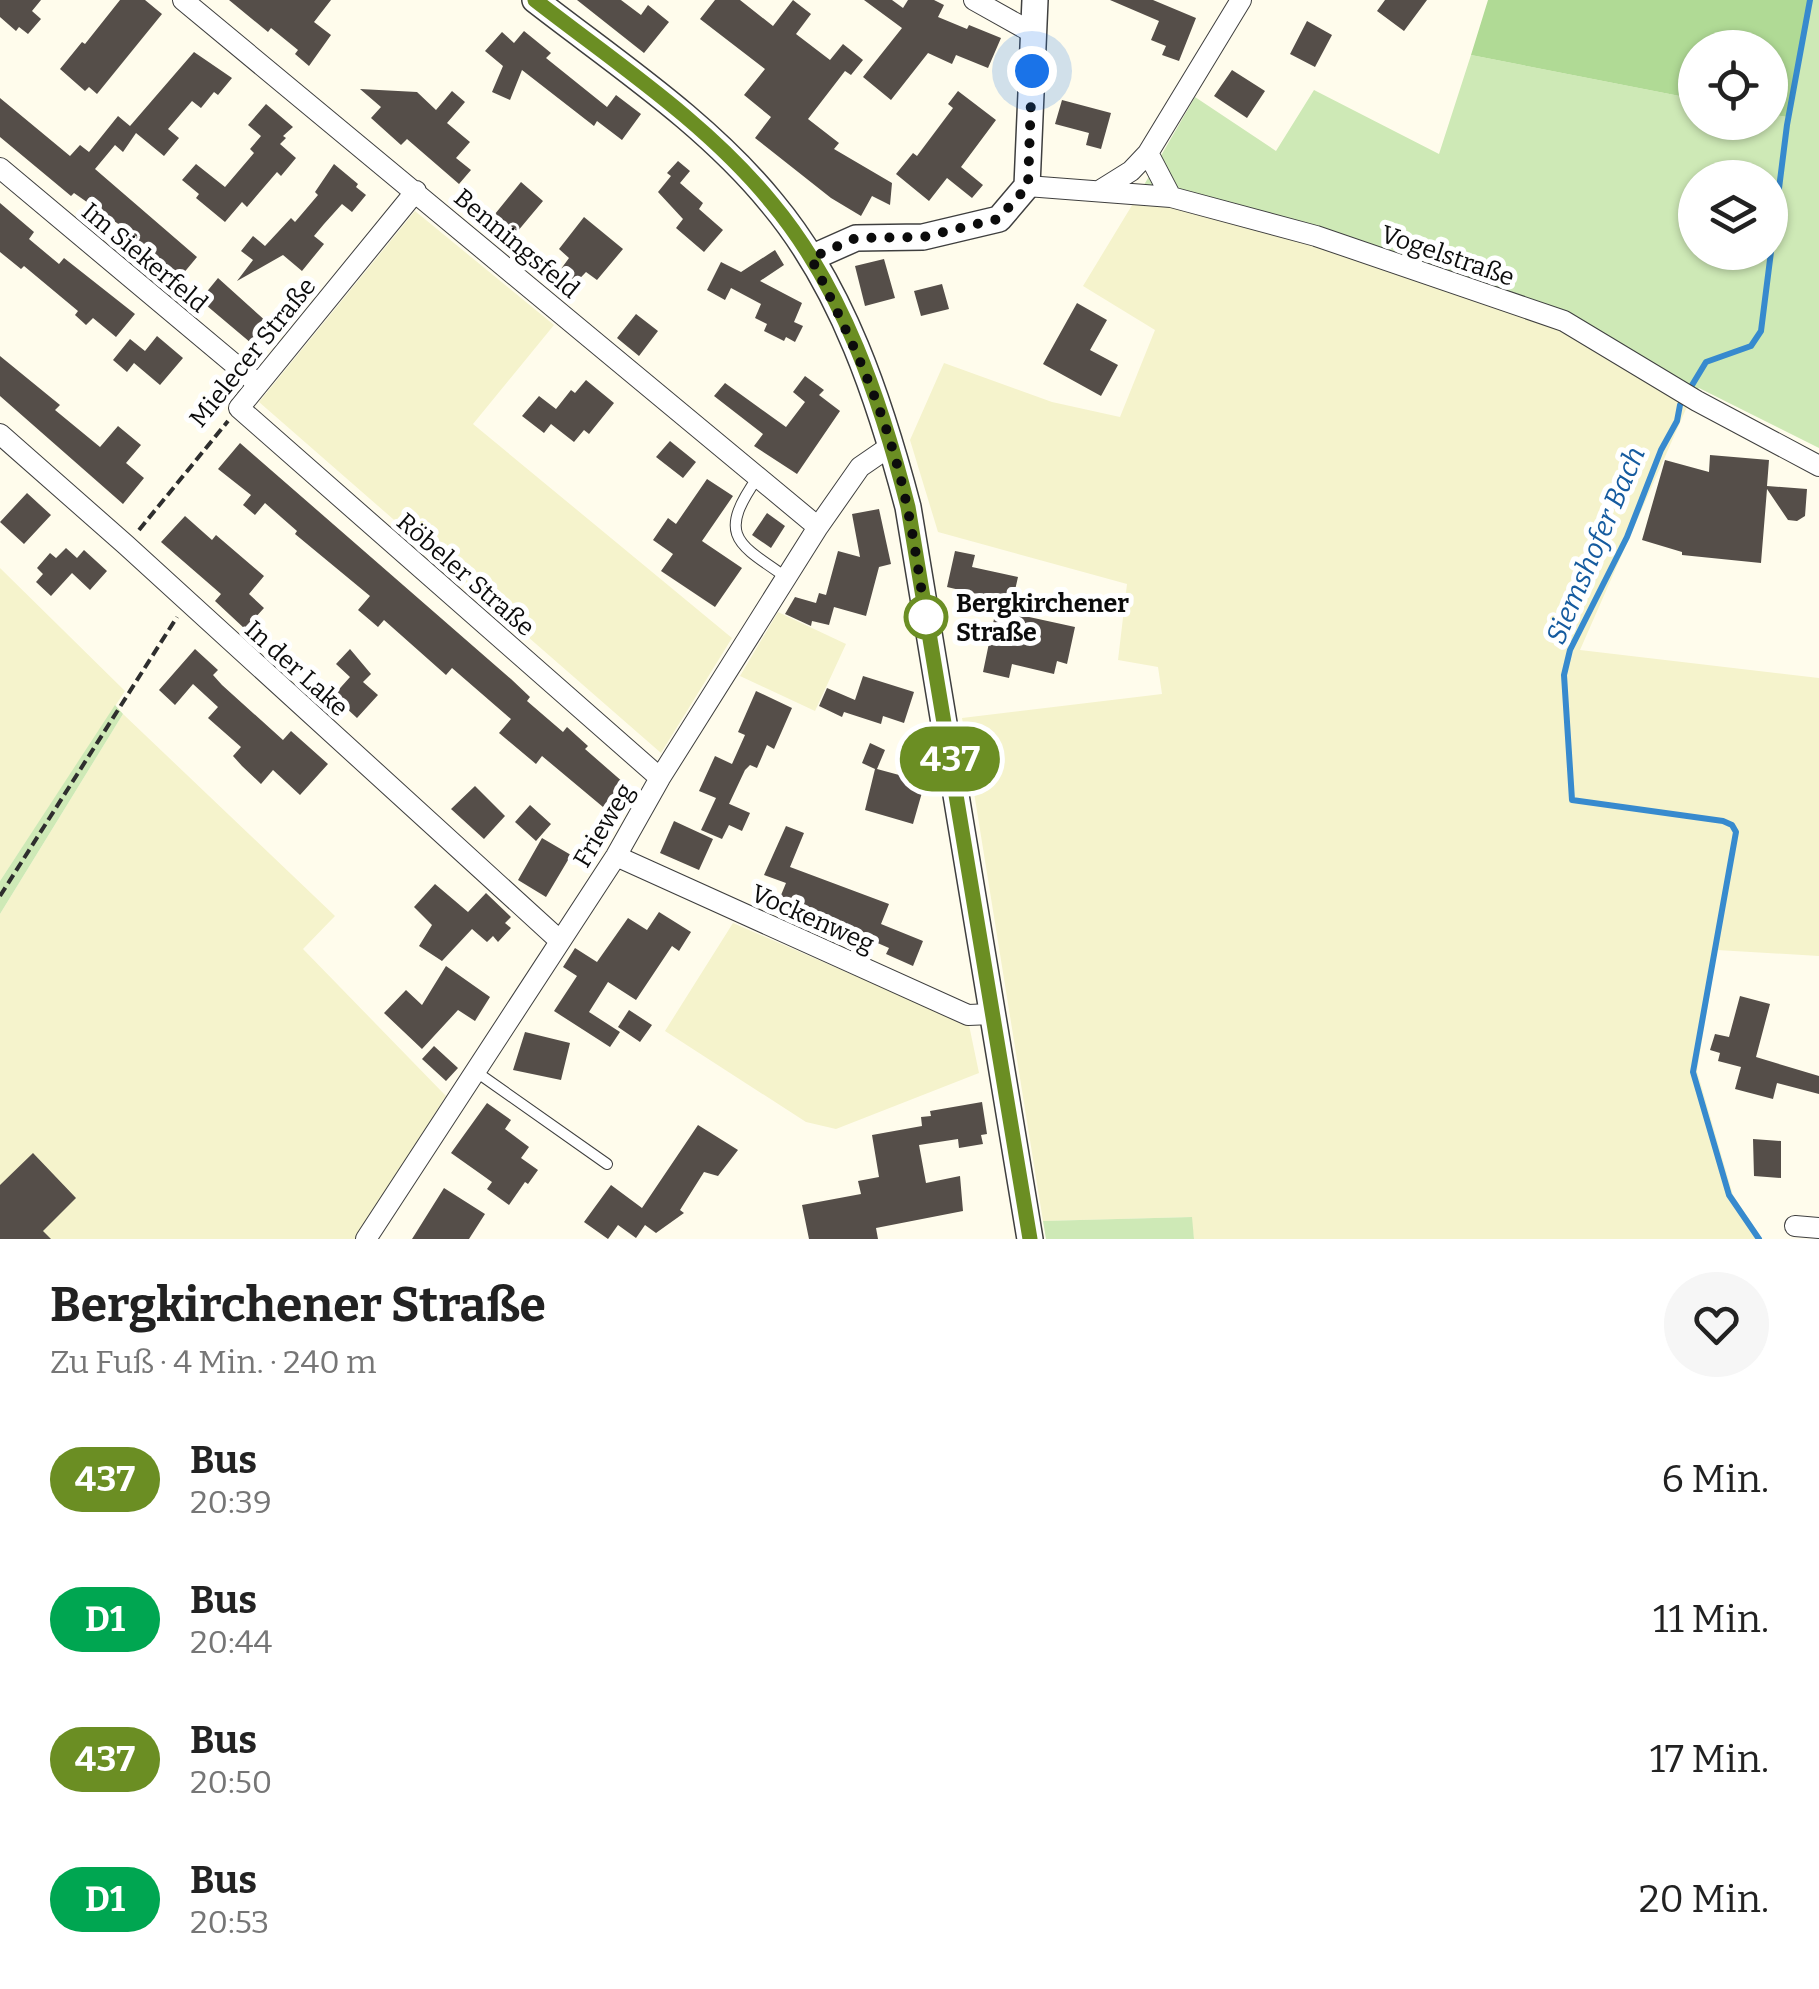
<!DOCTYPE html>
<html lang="de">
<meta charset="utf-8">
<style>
body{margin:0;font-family:Bitter,serif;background:#f6f6f6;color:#222;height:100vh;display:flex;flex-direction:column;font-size:38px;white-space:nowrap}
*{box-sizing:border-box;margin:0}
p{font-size:32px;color:#767676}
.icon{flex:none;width:55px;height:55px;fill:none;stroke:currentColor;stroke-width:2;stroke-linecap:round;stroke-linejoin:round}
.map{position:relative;height:1239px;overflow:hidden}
.details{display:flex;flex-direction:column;background:#fff;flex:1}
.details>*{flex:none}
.badge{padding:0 20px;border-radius:32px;font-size:35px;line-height:65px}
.buttons{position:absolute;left:1678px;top:30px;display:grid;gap:20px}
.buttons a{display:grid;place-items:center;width:110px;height:110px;border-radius:50%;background:#fff;box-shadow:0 2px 8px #0004;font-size:50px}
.you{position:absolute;width:50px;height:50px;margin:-25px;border:8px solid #fff;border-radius:50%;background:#1a73e8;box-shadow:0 0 0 15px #1a73e833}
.map>.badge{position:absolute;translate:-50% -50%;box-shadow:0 0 0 5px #fff}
.round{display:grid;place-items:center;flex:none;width:105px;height:105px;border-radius:52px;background:#f6f6f6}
.summary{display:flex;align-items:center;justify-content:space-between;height:170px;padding:0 50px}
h1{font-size:48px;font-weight:700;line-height:75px}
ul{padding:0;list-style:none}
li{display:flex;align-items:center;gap:30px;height:140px;padding:0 50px}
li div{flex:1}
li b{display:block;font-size:38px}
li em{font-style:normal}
li .badge{min-width:110px;font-weight:700;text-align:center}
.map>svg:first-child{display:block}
.farmland{fill:#f5f3cc}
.green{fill:#cee9b6;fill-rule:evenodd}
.forest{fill:#b0da95}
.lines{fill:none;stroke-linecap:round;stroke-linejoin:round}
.stream{stroke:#378ace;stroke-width:6}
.building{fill:#554e49}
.service-casing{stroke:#3f3f3f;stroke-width:12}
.minor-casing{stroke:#3f3f3f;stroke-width:22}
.tertiary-casing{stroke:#3f3f3f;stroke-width:28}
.path{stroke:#2e2e2e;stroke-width:4;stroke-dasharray:10 5;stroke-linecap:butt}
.service{stroke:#fff;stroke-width:10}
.minor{stroke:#fff;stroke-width:20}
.tertiary{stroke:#fff;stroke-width:25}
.line-casing{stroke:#fff;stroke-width:22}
.line{stroke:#6b8e23;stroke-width:15}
.walk{stroke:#0c0c0c;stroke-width:10;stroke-dasharray:0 18}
.stop-dot{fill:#fff;stroke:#6b8e23;stroke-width:5}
.labels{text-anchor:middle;stroke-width:10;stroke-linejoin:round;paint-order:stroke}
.street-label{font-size:25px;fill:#0c0c0c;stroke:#fff}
.stop-label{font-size:25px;font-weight:bold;fill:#0c0c0c;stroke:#fff;text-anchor:start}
.water-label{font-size:28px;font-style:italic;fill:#155b9f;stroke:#fff}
</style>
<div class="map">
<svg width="1819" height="1239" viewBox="0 0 1819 1239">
<rect width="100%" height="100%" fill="#fffcec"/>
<!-- farmland -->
<path class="farmland" d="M1137 197 1318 241 1562 328 1693 393 1580 650 1819 678V956L1717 950 1697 1071 1733 1195 1762 1239H1194L1191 1217 1043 1221 962 718 1162 694 1158 667 1118 660 1127 584 938 532 910 440 944 363 1052 402 1120 417 1155 330 1083 286Z
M415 211 554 325 473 424 732 638 661 753 259 402Z
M0 568 125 691 0 881Z
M778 612 846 644 815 711 740 676Z
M123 714 335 916 303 949 446 1096 355 1239H0V914Z
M733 923 969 1025 979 1073 836 1129 806 1122 665 1031Z"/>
<!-- green -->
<path class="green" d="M1811 0H1819V448L1699 388 1693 393 1562 328 1317 241 1137 197 1195 97 1276 151 1314 90 1439 154 1471 55 1695 99V122H1770V114L1787 117ZM1695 178H1770V252H1695Z
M115 705 123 714 0 914V881Z
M1192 1217 1194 1239H1046L1043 1221Z"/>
<!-- forest -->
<path class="forest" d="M1488 0H1811L1787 117 1770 114V48H1695V99L1471 55Z"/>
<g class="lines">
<!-- stream -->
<path class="stream" d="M1759 1239 1729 1195 1693 1072 1736 832 1732 825 1723 821 1572 800 1564 675 1570 650 1627 537 1661 450 1677 421 1680 405 1706 362 1751 346 1761 331 1787 125 1810 0"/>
</g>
<!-- building -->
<path class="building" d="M0 0H41L32 11 41 19 28 34 19 27 16 31 0 17Z
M120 0H145L162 14 97 94 89 87 85 91 60 69 82 42 85 44Z
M229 0H331L314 22 331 35 309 66 295 54 298 50 271 28 268 32Z
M577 0H621L641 15 648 5 669 22 644 53Z
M715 0H740L773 26 793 0 811 14 796 34 830 60 843 44 863 60 851 75 845 71 808 119 839 143 834 149 892 183 890 205 872 196 861 216 831 198 755 138 771 117 744 95 765 69 700 19Z
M864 0H892L903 8 908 0H934L944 5 938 17 967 29 969 25 1001 38 988 68 956 55 952 64 928 53 891 100 863 77 902 28Z
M1110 0H1153L1196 18 1179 61 1162 55 1166 46 1151 40 1159 21Z
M1385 0H1427L1404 31 1377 11Z
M1307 21 1332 35 1315 67 1290 54Z
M524 31 551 53 546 58 607 107 616 95 641 114 622 140 597 121 594 126 522 70 510 100 492 92 503 66 485 51 502 32 514 43Z
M194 52 232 78 218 95 214 92 201 108 192 101 168 129 179 138 164 156 136 133 123 152 115 145 95 169 197 257 177 281 130 246 137 237 74 193 71 196 0 137V98L70 156 80 145 89 152 118 116 130 126Z
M1232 70 1265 91 1247 118 1214 96Z
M360 89 417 92 436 110 452 91 465 102 447 123 470 142 456 158 471 170 459 184 407 139 401 145 371 118 381 107Z
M958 91 996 120 961 167 983 185 972 198 947 178 929 201 896 174 913 153 917 156 953 108 948 104Z
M1062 100 1111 113 1101 149 1086 145 1089 133 1055 124Z
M266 104 293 127 283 136 286 138 280 144 296 158 281 176 277 172 247 207 242 202 225 222 196 198 199 194 182 180 196 164 225 187 254 153 250 149 261 136 248 125Z
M678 161 690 171 680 183 703 203 699 209 723 230 704 252 676 228 683 219 658 192 671 176 667 173Z
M334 164 358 184 356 187 366 195 352 212 342 204 324 224 314 236 324 244 302 271 283 255 237 281 253 260 241 251 253 236 265 246 291 218 295 222 318 195 315 192Z
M521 182 543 201 517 232 495 214Z
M0 203 34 232 29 239 59 264 64 258 135 314 116 337 93 318 86 325 75 315 78 311 24 266 21 269 0 252Z
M584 217 623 249 597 280 586 272 564 295 550 284 569 258 559 249Z
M775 250 784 265 760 281 802 303 794 322 803 326 795 342 786 337 784 341 764 331 767 324 755 318 761 304 731 288 725 300 707 290 721 262 741 272Z
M884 259 895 298 865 306 855 266Z
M218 278 268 323 251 343 200 300Z
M942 284 949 309 921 316 914 291Z
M1077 303 1107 320 1090 350 1118 365 1101 396 1043 364Z
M636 314 658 331 639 356 617 338Z
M157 336 183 358 160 385 134 363 127 372 113 360 130 339 145 351Z
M0 356 60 405 55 410 100 447 118 426 141 445 126 463 144 478 123 504 0 396Z
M805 376 824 390 819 395 840 411 797 474 754 446 763 434 714 396 725 383 786 427 805 402 793 392Z
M586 380 614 403 589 434 584 430 574 442 551 424 544 433 522 416 539 396 556 409 571 390 575 393Z
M670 441 696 462 683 478 656 457Z
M240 443 511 679 530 697 527 701 563 732 567 727 588 746 585 749 624 783 603 807 542 756 536 764 499 733 511 719 452 668 446 675 384 620 378 627 358 610 370 596 295 534 297 531 265 503 255 515 243 505 251 495 218 469Z
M1710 455 1769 460 1767 486 1807 489 1805 516 1797 521 1788 520 1767 489 1761 563 1682 555V552L1642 540 1665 460 1709 472Z
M707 479 733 496 702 541 742 568 715 607 661 571 673 554 653 540 668 518 676 524Z
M27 493 51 515 24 544 0 522Z
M879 509 891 564 879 567 866 616 834 607 829 625 812 621 811 626 785 614 795 597 816 603 819 593 826 595 838 551 860 557 852 514Z
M767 513 785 526 771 548 752 535Z
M185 516 212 540 216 535 264 576 249 594 264 608 245 629 215 601 221 594 161 542Z
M66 548 77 558 84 550 107 571 90 590 72 573 51 596 36 582 43 574 37 568 50 553 56 558Z
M955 551 975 555 972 567 1018 577 1013 599 1024 601 1020 615 1075 627 1067 664 1057 661 1054 674 1012 664 1009 678 983 672 995 614 991 613 994 598 947 587Z
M195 649 218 670 213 675 222 685 283 740 291 731 328 764 300 795 273 770 261 784 242 766 233 756 241 747 208 718 218 707 193 684 175 705 159 690Z
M350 649 371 674 363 682 378 695 357 718 333 696 350 677 336 664Z
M863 676 914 692 904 723 883 716 881 724 844 712 842 717 819 706 827 688 855 700Z
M756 691 792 708 774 749 767 745 757 768 750 765 745 770 729 804 718 799 750 813 742 831 729 825 722 839 701 830 716 798 699 791 715 756 732 764 745 735 738 732Z
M870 743 885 750 877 769 925 782 913 824 865 810 875 769 862 763Z
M475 786 505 816 484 839 451 809Z
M530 805 551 824 536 841 515 822Z
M674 821 713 839 699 870 660 853Z
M786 826 804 833 790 867 889 904 881 924 923 941 913 966 886 954 889 948 779 900 786 883 764 875Z
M542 838 571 855 546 897 518 880Z
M435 884 468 912 486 893 511 917 505 923 511 928 498 942 493 936 487 942 472 929 442 961 419 946 432 925 414 907Z
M659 912 691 932 679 951 672 946 636 1000 608 982 589 1012 620 1032 610 1047 554 1011 577 976 563 967 575 948 597 962 628 918 647 930Z
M446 966 490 997 475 1021 458 1010 422 1049 384 1013 406 990 422 1005Z
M1740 996 1770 1004 1756 1057 1819 1076V1094L1777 1083 1773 1099 1735 1089 1741 1067 1718 1061 1720 1053 1710 1050 1715 1034 1729 1037Z
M629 1010 652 1025 640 1042 618 1027Z
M525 1032 570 1043 561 1080 513 1070Z
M434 1046 458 1068 446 1081 422 1059Z
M982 1102 987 1134 981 1135 983 1144 959 1148 958 1139 919 1145 926 1183 960 1176 963 1211 876 1228 878 1239H809L802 1205 861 1194 858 1181 879 1177 872 1135 922 1126 921 1117 931 1116 930 1111Z
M487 1103 511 1120 505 1129 529 1147 521 1158 538 1170 528 1184 525 1182 509 1205 487 1189 492 1182 451 1153Z
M698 1125 738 1150 718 1176 704 1172 680 1210 684 1213 656 1233 645 1225 636 1238 618 1225 608 1239 584 1222 611 1185 642 1208Z
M1753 1139 1781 1141V1178L1754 1176Z
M33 1153 76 1198 43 1231 51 1239H0V1185Z
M444 1188 485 1214 469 1239H412Z"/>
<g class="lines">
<!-- service casing -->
<g class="service-casing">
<path id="service" d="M758 477C717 535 736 543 786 577
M475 1071 607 1164"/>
</g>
<!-- minor casing -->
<g class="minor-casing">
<path id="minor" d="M183 0 818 527
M974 0 1033 33
M0 168 258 384
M1027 186 1171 197 1316 236 1564 321 1697 401 1819 466
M416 191 239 408 660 778
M1099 191 1131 171 1148 153
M1171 197 1148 153 1241 0
M0 434 126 545 559 940
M616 856 968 1015 992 1014
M1795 1226 1819 1228
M366 1239 616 856 660 778 818 527 860 467 892 445"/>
</g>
<!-- tertiary casing -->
<g class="tertiary-casing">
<path id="tertiary" d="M535 0C616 63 707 123 772 203 843 288 880 401 908 507L1030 1239
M811 258 856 238 923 237 999 219 1027 186 1035 0"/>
</g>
<!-- path -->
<path class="path" d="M139 530 228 421
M0 896 177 617"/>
<!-- service -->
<use href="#service" class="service"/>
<!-- minor -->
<use href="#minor" class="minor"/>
<!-- tertiary -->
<use href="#tertiary" class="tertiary"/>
</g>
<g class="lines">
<!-- line casing -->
<g class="line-casing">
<path id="line" d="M535 0C616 63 707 123 772 203 843 288 881 401 908 507L1030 1239"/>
</g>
<!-- line -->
<use href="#line" class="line"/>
<!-- walk -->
<path class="walk" d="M926 617V620C917 561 909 501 891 444 871 379 841 319 811 258L856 238 923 237 998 219 1028 186 1032 71"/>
</g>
<!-- markers -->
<circle class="stop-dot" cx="926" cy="617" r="20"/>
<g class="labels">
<!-- street labels -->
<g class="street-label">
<text transform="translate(517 243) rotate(40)" y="9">Benningsfeld</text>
<text transform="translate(1448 255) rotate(19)" y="9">Vogelstraße</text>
<text transform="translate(145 257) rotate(40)" y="9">Im Siekerfeld</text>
<text transform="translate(252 352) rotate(-51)" y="9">Mielecer Straße</text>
<text transform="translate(466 574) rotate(41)" y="9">Röbeler Straße</text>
<text transform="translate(297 668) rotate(42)" y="9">In der Lake</text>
<text transform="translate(603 825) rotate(-59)" y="9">Frieweg</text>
<text transform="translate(813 918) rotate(24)" y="9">Vockenweg</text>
</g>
<!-- stop labels -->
<g class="stop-label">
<text x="956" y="612">Bergkirchener<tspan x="956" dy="29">Straße</tspan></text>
</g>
<!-- water labels -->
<g class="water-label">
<text transform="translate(1595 545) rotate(-67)" y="10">Siemshofer Bach</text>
</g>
</g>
</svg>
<div class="buttons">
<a><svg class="icon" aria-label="locate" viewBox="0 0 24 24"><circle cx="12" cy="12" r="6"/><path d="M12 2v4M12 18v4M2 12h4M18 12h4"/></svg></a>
<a><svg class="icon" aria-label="layers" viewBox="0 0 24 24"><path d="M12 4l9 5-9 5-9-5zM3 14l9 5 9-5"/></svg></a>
</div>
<div class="you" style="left:1032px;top:71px"></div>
<b class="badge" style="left:950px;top:759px;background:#6b8e23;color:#fff">437</b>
</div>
<section class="details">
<div class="summary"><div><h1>Bergkirchener Straße</h1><p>Zu Fuß · 4 Min. · 240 m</p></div><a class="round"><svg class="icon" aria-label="heart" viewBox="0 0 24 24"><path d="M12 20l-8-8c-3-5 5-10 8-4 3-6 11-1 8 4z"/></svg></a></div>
<ul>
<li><span class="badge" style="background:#6b8e23;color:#fff">437</span><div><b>Bus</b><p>20:39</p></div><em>6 Min.</em></li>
<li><span class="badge" style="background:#00a651;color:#fff">D1</span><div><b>Bus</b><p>20:44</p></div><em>11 Min.</em></li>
<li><span class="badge" style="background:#6b8e23;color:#fff">437</span><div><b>Bus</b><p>20:50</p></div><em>17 Min.</em></li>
<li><span class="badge" style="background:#00a651;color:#fff">D1</span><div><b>Bus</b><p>20:53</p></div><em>20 Min.</em></li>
</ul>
</section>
